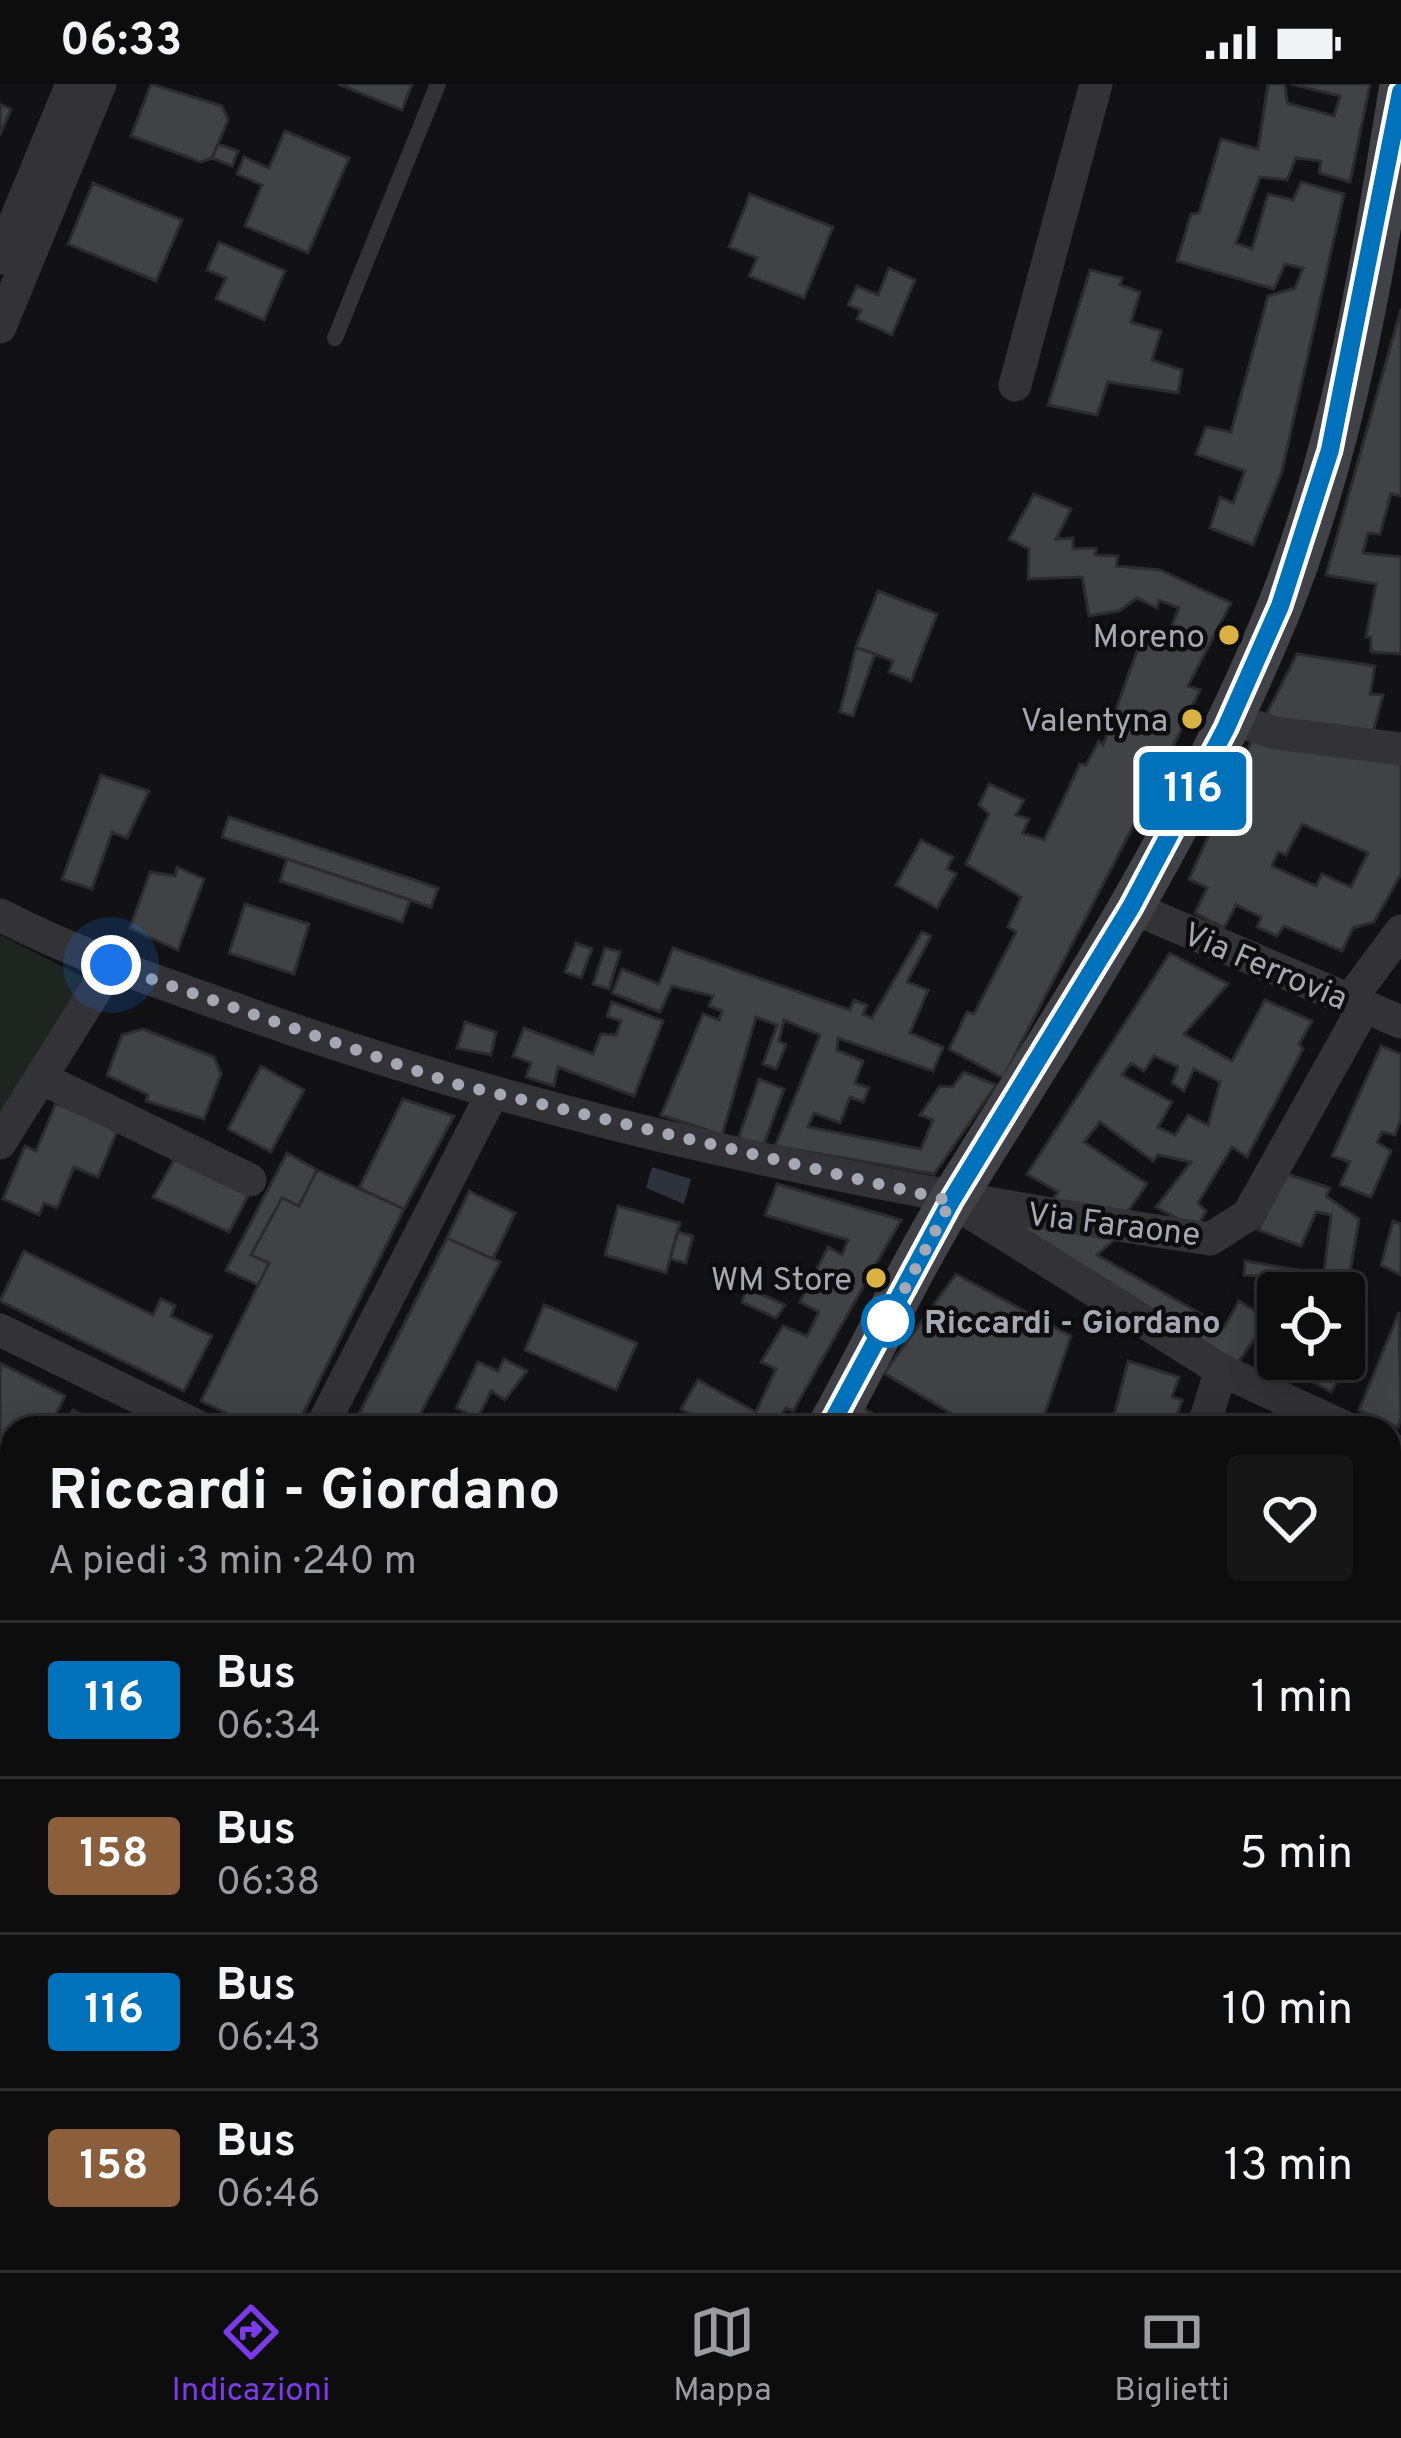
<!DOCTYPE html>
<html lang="it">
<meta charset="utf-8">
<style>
body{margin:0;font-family:Overpass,sans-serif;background:#171617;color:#f1f3f6;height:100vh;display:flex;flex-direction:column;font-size:45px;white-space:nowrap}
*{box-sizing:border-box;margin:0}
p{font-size:39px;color:#9b9c9e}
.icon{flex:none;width:66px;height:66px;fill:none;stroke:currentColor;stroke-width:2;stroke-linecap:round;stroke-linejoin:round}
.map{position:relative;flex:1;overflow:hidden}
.sheet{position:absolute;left:0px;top:1332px;width:1401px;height:855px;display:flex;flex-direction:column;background:#0e0d0e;border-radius:36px 36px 0 0;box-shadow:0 6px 30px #0003,0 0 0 3px #2e2d2e}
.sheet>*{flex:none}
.badge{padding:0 24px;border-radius:9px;font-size:42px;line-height:78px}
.buttons{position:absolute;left:1257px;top:1188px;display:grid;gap:24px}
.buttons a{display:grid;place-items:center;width:108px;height:108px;border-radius:12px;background:#0e0d0e;box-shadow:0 6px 30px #0003,0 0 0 3px #2e2d2e;font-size:60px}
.you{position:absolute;width:60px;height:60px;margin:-30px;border:9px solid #fff;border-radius:50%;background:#1a73e8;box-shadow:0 0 0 18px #1a73e833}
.map>.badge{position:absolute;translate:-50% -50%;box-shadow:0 0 0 6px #fff}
.round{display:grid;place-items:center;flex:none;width:126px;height:126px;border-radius:12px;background:#171617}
.summary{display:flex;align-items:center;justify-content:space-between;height:204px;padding:0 48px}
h1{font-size:57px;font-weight:700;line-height:90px}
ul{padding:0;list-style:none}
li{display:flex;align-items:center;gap:36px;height:156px;padding:0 48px;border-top:3px solid #2e2d2e}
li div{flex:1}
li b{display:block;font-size:45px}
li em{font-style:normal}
li .badge{min-width:132px;font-weight:700;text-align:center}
.status{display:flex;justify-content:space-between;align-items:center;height:84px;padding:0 60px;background:#0e0d0e;direction:ltr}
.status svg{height:33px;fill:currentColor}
.tabs{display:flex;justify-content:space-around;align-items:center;height:168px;border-top:3px solid #2e2d2e;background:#0e0d0e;font-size:33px;color:#9b9c9e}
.tabs a{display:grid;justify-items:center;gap:6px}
.tabs .active{color:#7c3aed}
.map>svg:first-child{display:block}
.green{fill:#1e241f}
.water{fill:#2d333a}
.building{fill:#414246;stroke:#2c2c2e;stroke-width:3;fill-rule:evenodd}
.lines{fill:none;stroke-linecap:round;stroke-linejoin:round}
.service{stroke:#333337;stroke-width:16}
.minor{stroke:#333337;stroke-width:33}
.secondary{stroke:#414247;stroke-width:45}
.line-casing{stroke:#fff;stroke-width:27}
.line{stroke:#0072bc;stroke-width:18}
.walk{stroke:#a5a8b2;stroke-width:12;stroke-dasharray:0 21.6}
.poi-dot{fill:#d9b243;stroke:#0d0d0e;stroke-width:4.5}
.stop-dot{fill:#fff;stroke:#0072bc;stroke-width:6}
.labels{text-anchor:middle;stroke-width:9;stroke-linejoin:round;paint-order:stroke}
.poi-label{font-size:33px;fill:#a5a8b2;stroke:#0d0d0e;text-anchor:end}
.street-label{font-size:33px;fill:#a5a8b2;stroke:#0d0d0e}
.stop-label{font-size:33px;font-weight:bold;fill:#a5a8b2;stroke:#0d0d0e;text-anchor:start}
</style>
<div class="status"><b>06:33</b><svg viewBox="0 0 49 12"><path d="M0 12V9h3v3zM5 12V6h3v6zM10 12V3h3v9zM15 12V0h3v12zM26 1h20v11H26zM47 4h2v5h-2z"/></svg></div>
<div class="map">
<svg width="1401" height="2186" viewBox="0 0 1401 2186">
<rect width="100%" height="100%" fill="#121113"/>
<!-- green -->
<path class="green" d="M0 851 91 897 0 1036Z"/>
<!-- water -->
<path class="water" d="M652 1083 691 1095 684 1120 646 1104Z"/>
<!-- building -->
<path class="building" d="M151 0 222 22 228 36 212 74 201 78 131 52Z
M338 0H412L402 26Z
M1268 0H1285L1287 19 1334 32 1340 12 1291 0H1370L1350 98 1319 89 1321 77 1296 74 1287 96 1260 93 1236 159 1252 165 1268 110 1293 116 1301 98 1344 110 1282 387 1253 461 1210 444 1220 413 1233 419 1245 387 1196 370 1206 343 1231 348 1268 212 1295 204 1303 184 1285 180 1274 205 1177 177 1191 130 1199 129 1221 55 1258 65Z
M0 20 11 25 0 51Z
M285 47 349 74 308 169 245 142 262 101 237 90 244 73 269 84Z
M218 60 238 67 232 82 212 74Z
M93 99 182 136 156 197 68 160Z
M750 110 833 143 804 214 749 192 757 174 729 163Z
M219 158 285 187 264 236 216 215 226 194 207 186Z
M889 184 915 196 892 251 857 235 861 226 848 221 857 202 878 211Z
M1090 186 1122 194 1120 201 1140 208 1131 238 1161 247 1152 276 1182 286 1178 309 1108 298 1097 331 1048 321Z
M1401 225V412L1391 410 1380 450 1368 449 1363 469 1401 473V570L1371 568V553H1366L1376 500 1326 491Z
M1034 410 1071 425 1056 455 1073 454V465L1096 464 1095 471 1118 472 1116 482 1160 486 1231 519 1188 602 1200 606 1162 686 1003 994 949 965 967 928 974 930 1016 848 1008 843 1021 813 966 780 989 730 979 721 989 700 1024 716 1016 731 1029 735 1023 749 1044 756 1080 680 1086 681 1099 657 1103 661 1142 553 1164 560 1179 524 1159 516 1157 524 1137 514 1119 527 1089 532 1082 493 1028 495 1029 465 1009 455Z
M878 507 937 530 911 597 889 588 893 577 856 563Z
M856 563 875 570 853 632 840 628Z
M1297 570 1375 582 1370 610 1383 611 1371 656 1261 641Z
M1254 651 1401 672V790L1374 838 1353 844 1342 867 1284 842 1277 852 1257 843 1261 833 1236 821 1224 844 1195 829 1207 804 1189 795ZM1302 740 1368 769 1351 803 1322 790 1316 802 1272 782 1278 768 1286 771Z
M101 691 149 707 127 754 112 748 92 805 62 795Z
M229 733 438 804 431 823 222 753Z
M921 756 953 773 947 785 956 790 937 824 896 801Z
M287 775 410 816 402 838 280 797Z
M177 783 204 795 178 866 130 844 150 788 175 792Z
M245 820 309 840 294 890 229 869Z
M922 848 931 852 907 898 928 906 910 949 943 963 933 987 838 954 837 966 863 977 855 999 869 1004 863 1018 850 1013 840 1039 814 1029 808 1043 921 1065 933 1036 920 1031 940 1002 952 1003 964 988 996 1001 934 1090 775 1062 820 951 784 936 779 957 786 961 776 985 763 980 777 941 756 933 722 1051 661 1031 703 930 719 936 722 927 709 922 713 912 672 902 660 928 612 909 622 885 659 900 673 864 850 926 854 916 867 921 863 930 872 934Z
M576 859 592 865 581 894 565 888Z
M605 864 620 868 609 905 593 900Z
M1170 869 1228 900 1184 950 1232 977 1265 916 1312 937 1299 960 1303 965 1247 1073 1232 1063 1198 1119 1206 1127 1197 1145 1156 1123 1191 1078 1158 1071 1153 1077 1100 1038 1084 1058 1147 1100 1124 1133 1048 1122 1058 1108 1027 1090ZM1154 972 1178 983 1172 999 1184 1007 1194 985 1220 998 1208 1041 1188 1031 1175 1051 1158 1043 1172 1018 1122 991 1131 979 1144 987Z
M612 918 663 937 634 1012 558 983 554 1002 526 993 531 979 513 972 524 944 593 970 601 950 616 951 621 937 607 932Z
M465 938 496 948 491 971 457 964Z
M143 945 214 973 221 990 204 1035 146 1017 148 1011 107 991 122 951Z
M1381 962 1401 970V1035L1395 1051 1382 1048 1377 1058 1391 1067 1371 1113 1340 1101 1350 1078 1332 1072Z
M261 982 304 1006 271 1068 228 1045Z
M759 995 784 1005 764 1060 738 1055Z
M403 1015 454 1032 404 1125 359 1104Z
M56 1019 118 1045 98 1093 74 1083 57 1124 44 1119 39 1131 3 1115 25 1062 36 1067Z
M178 1069 252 1104 229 1148 153 1113Z
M287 1069 317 1086 299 1122 282 1114 251 1171 269 1179 258 1201 226 1186Z
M317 1086 404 1125 296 1344H258L201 1317 269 1179 251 1171 282 1114 299 1122Z
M1287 1090 1330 1104 1326 1112 1359 1135 1350 1188 1324 1187 1331 1131 1316 1128 1301 1162 1258 1146Z
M777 1100 901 1136 793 1327 786 1324 773 1344H716L681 1325 698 1296 756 1328 776 1285 761 1278 783 1242 807 1252 819 1228 800 1218 828 1163 842 1171 848 1156 765 1131Z
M469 1107 515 1129 493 1175 447 1154Z
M618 1122 680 1139 666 1189 605 1171Z
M1393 1137 1401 1140V1191L1381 1181Z
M1025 1141 1115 1155 1097 1171 1224 1243 1239 1217 1268 1235 1237 1280 1017 1154Z
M678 1148 693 1152 686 1179 670 1175Z
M447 1154 500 1178 413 1344H352Z
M24 1167 153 1231 161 1215 175 1222 171 1232 212 1252 184 1307 0 1217Z
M1245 1177 1299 1186 1297 1209 1268 1204 1258 1192 1244 1191Z
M956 1190 1071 1252 1040 1344H975L884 1289Z
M747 1204 785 1221 776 1234 742 1218Z
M544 1221 637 1259 616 1306 525 1266Z
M1399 1228 1401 1334 1398 1343 1359 1326Z
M1344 1254 1358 1262 1331 1308 1293 1287 1300 1275H1344Z
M504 1275 527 1287 505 1316 491 1307 478 1334 456 1324 478 1278 498 1287Z
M1128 1277 1179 1293 1172 1313 1182 1316 1173 1344H1117L1119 1337 1113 1336Z
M0 1279 65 1312 49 1344H12V1353L5 1349 0 1356Z
M863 1324 897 1344H852Z
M73 1326 109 1344H64Z
M639 1332 665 1344H632Z
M1389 1389 1401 1393V1456L1392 1454 1389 1460Z
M12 1448V1509L0 1504V1453L8 1457Z
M1389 1479 1401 1486 1389 1527Z
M1 1519 12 1525V1579L2 1581 0 1609Z
M1389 1710 1401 1714V1732L1389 1728Z
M1395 1806 1401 1808V1836L1393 1863 1389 1829Z
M0 1941 12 1947V1998L0 1991Z
M0 2132 12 2136V2175H21L15 2186H0Z
M47 2175H101L103 2176 98 2186H41Z
M296 2175H327L321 2186Z
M400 2175H514L508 2186H394Z
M521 2175H570L590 2186H516Z
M672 2175H697L692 2186H662Z
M1184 2175H1269L1266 2186H1200Z"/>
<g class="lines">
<!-- service -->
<path class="service" d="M335 254 438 0"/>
<!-- minor -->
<path class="minor" d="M0 174 72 0
M0 243 100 0
M1015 301 1096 0
M1231 635 1276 649 1401 665
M1131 823 1401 938
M0 831C81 873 168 901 254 932 563 1042 885 1107 1210 1155L1248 1131 1364 923
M1349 917 1401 847
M41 994 250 1096
M0 1059 111 881
M963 1124 1221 1286 1346 1344
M0 1246 201 1344
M321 1344 492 1010
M1203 1344 1221 1286
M1389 1364 1401 1369
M847 2175 866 2186
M946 2186 950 2175"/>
<!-- secondary -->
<path class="secondary" d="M829 1344C872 1268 908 1187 954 1113 1072 924 1194 734 1278 527 1344 363 1373 181 1401 7
M361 2186 367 2175"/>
</g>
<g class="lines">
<!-- line casing -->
<g class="line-casing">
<path id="line" d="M829 1344 951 1117 1131 823 1226 644 1280 522 1330 366 1401 8"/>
</g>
<!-- line -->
<use href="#line" class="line"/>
<!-- walk -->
<path class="walk" d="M111 881 452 999 951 1117 880 1252 888 1237"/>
</g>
<!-- markers -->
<g class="poi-dot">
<circle cx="1229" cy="551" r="12"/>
<circle cx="1192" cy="635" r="12"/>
<circle cx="876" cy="1194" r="12"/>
</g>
<circle class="stop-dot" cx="888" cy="1237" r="24"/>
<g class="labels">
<!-- poi labels -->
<g class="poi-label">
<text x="1205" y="563">Moreno</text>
<text x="1168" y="647">Valentyna</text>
<text x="852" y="1206">WM Store</text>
</g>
<!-- street labels -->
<g class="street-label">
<text transform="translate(1266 881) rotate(23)" y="12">Via Ferrovia</text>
<text transform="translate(1114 1139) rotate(7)" y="12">Via Faraone</text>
</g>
<!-- stop labels -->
<g class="stop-label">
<text x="924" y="1249">Riccardi - Giordano</text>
</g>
</g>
</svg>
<div class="buttons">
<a><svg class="icon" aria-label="locate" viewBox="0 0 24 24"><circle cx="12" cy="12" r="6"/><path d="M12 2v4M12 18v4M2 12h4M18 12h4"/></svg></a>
</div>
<div class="you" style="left:111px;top:881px"></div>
<b class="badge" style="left:1193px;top:707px;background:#0072bc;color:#fff">116</b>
<section class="sheet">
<div class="summary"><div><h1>Riccardi - Giordano</h1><p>A piedi · 3 min · 240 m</p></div><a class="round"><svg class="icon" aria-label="heart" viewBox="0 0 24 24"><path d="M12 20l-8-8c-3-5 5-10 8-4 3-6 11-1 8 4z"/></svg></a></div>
<ul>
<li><span class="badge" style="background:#0072bc;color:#fff">116</span><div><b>Bus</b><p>06:34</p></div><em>1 min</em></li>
<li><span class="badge" style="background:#8b5e3c;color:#fff">158</span><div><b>Bus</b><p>06:38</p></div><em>5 min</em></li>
<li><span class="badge" style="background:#0072bc;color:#fff">116</span><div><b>Bus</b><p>06:43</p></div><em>10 min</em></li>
<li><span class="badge" style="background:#8b5e3c;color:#fff">158</span><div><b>Bus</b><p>06:46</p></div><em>13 min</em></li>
</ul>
</section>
</div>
<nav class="tabs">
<a class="active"><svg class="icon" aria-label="directions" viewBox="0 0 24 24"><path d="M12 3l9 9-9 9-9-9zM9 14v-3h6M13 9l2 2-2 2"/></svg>Indicazioni</a>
<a><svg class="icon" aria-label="map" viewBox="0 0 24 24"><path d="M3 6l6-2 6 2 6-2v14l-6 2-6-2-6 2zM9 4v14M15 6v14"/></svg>Mappa</a>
<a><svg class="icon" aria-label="tickets" viewBox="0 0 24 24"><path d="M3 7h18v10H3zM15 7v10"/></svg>Biglietti</a>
</nav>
